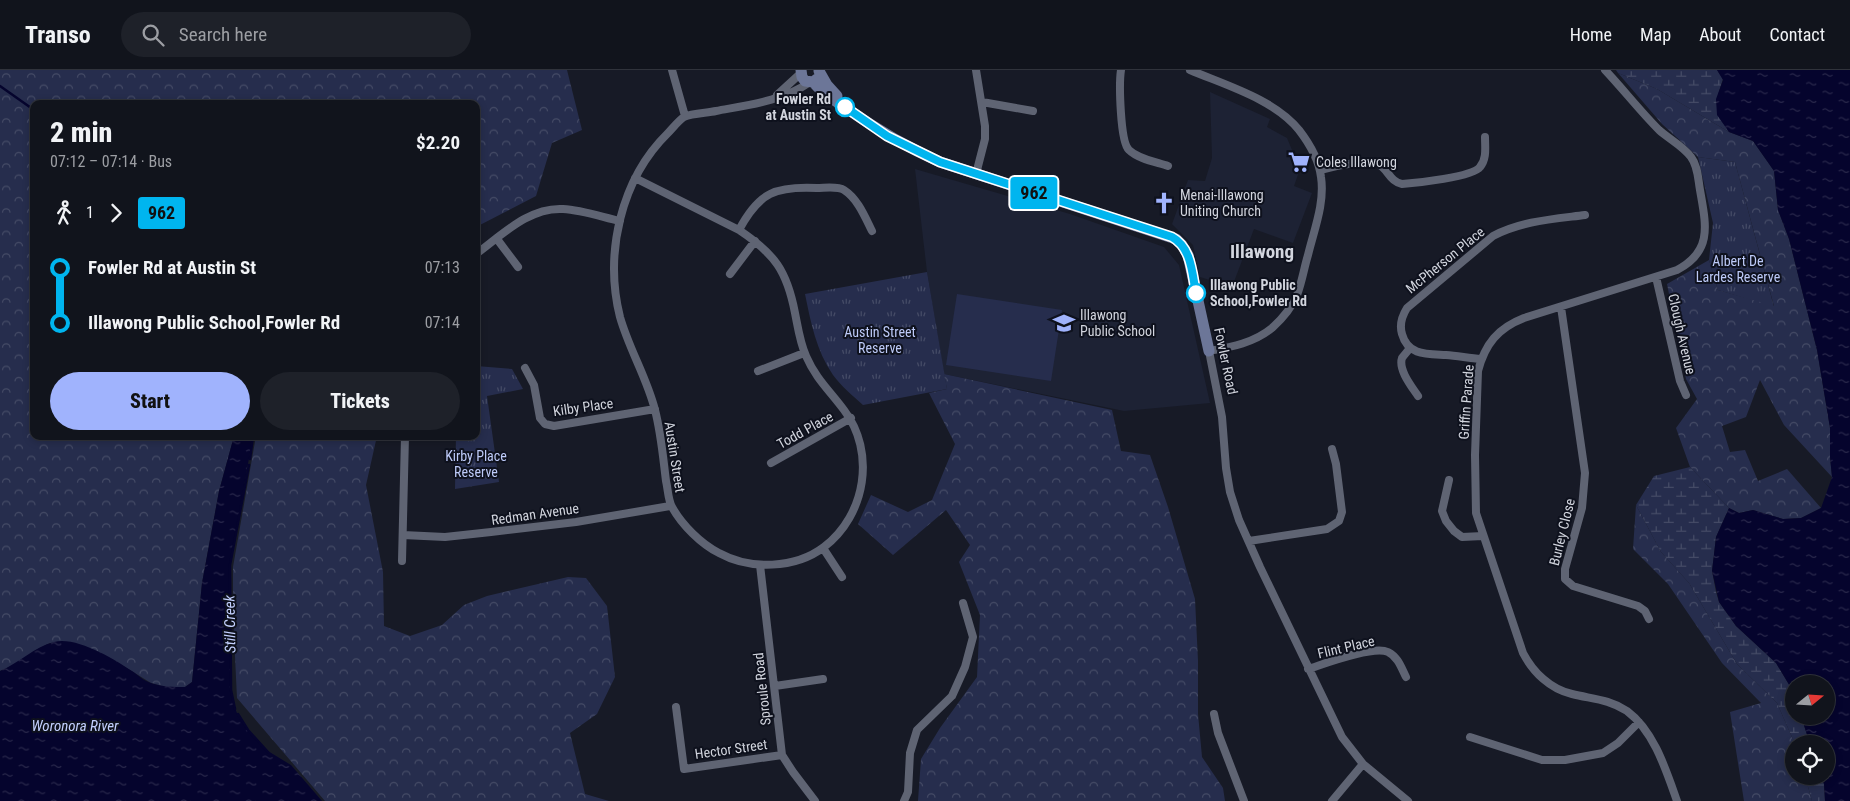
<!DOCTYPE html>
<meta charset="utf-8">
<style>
body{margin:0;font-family:"Roboto Condensed",sans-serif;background:#1e2129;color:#f1f3f6;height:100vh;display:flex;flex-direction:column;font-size:19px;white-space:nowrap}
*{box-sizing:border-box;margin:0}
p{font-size:16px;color:#9c9ea3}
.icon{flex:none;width:28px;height:28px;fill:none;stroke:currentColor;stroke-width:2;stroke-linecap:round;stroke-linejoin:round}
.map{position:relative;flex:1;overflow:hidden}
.panel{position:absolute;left:30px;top:30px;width:450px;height:340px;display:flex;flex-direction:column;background:#11141c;border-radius:10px;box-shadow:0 2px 8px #0003,0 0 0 1px #30333b}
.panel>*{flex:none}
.badge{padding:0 10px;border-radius:4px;font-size:18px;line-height:32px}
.needle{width:32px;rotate:72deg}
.fabs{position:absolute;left:1785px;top:605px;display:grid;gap:10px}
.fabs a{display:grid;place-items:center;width:50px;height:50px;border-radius:50%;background:#11141c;box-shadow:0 2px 8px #0003,0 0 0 1px #30333b;font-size:25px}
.map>.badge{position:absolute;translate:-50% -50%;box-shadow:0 0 0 2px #fff}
.legs{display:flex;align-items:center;gap:8px;height:55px;padding:0 20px;font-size:16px}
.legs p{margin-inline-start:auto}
.head{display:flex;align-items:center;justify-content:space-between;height:85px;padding:0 20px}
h1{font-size:28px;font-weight:800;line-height:38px}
.action{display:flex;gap:10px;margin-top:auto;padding:10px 20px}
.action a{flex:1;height:58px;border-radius:30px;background:#a0b3fd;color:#111;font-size:20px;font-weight:800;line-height:58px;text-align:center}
.action a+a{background:#1e2129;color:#f1f3f6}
ul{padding:0 20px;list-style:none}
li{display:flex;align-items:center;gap:18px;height:55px;font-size:19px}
li i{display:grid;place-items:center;width:8px;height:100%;margin:0 6px;background:currentColor}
li i::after{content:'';width:12px;height:12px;margin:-6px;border:4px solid;border-radius:50%;background:#11141c}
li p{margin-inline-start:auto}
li:first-child i{background:linear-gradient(#0000 50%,currentColor 0)}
li:last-child i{background:linear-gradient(currentColor 50%,#0000 0)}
header{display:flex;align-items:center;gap:30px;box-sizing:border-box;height:70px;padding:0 25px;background:#11141c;border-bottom:1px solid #30333b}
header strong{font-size:24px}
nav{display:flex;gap:28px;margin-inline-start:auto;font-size:18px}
.search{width:350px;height:45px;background:#1e2129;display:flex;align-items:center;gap:12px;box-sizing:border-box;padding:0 18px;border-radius:28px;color:#9c9ea3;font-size:19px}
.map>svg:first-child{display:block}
.built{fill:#1d2234}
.grass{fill:url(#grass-tufts)}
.forest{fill:url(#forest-crowns)}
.wetland{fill:url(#wetland-marsh)}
.pitch{fill:#262d4d}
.water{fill:url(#water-ripples)}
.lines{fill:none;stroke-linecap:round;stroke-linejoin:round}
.stream{stroke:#05042d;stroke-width:2.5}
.street{stroke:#5f6473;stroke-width:8}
.secondary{stroke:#6c7698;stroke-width:11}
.line-1-casing{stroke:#fff;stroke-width:11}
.line-1{stroke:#00b5ef;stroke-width:8}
.stop-1-dot{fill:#fff;stroke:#00b5ef;stroke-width:2.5}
.labels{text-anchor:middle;stroke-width:4;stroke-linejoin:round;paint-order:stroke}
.stop-label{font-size:14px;font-weight:bold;fill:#d2d5de;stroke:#0e111d;text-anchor:end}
.poi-label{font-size:14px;fill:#d2d5de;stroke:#0e111d;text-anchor:start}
.street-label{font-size:14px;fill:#d2d5de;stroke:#0e111d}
.park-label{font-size:14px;fill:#bdcaf8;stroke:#0e111d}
.water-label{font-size:15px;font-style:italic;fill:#c3d0fe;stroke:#0e111d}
.district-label{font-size:19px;font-weight:bold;fill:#d2d5de;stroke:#0e111d}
</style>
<header>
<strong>Transo</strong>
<div class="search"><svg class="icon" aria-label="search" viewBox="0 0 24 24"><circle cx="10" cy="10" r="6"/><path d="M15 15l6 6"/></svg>Search here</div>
<nav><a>Home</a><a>Map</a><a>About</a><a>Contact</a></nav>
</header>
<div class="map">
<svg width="1850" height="731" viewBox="0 0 1850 731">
<defs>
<pattern id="grass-tufts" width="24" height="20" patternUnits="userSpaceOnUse" patternTransform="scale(1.25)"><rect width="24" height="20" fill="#262d4d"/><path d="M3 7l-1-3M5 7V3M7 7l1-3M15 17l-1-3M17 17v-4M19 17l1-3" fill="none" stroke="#454b66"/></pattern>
<pattern id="forest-crowns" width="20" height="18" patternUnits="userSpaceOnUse" patternTransform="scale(1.25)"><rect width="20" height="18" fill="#262d4d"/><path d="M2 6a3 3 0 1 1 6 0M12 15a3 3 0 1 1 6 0" fill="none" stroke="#454b66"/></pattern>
<pattern id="wetland-marsh" width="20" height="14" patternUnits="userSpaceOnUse" patternTransform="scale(1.25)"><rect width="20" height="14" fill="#262d4d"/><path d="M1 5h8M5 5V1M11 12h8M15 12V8" fill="none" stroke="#454b66"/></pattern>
<pattern id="water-ripples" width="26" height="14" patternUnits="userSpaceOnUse" patternTransform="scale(1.25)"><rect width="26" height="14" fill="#05042d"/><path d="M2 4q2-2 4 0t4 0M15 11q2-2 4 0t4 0" fill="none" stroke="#29284b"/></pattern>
</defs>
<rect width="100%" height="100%" fill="#171a26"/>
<!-- built -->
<path class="built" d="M1210 22 1270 49 1267 57 1287 68 1300 99 1294 116 1312 123 1293 173 1254 159 1232 217 1200 207 1193 175 1172 154 1188 110 1205 111 1212 88Z
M915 99 1070 144 1164 177 1179 195 1210 333 1124 341 944 304 927 202Z"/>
<!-- grass -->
<path class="grass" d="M1698 87 1735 92 1774 237 1718 220 1709 190 1713 153Z
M927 202 947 319 863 335C853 326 841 316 833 305 816 280 811 253 805 224Z
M476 296 512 299 523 319 487 326 499 412 455 419 456 366H476Z"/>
<!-- forest -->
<path class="forest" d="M0 0H567L582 60 552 73 536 126 476 157V34H34V366H234L219 421 202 513 192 612 185 617H165L151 613 125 597 93 580 69 572 50 573 36 580 18 593 0 601Z
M1618 3 1657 19 1729 62 1753 71 1774 101 1778 140 1789 169 1817 280 1830 358V387L1832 407 1784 355 1760 310 1746 347 1722 356 1730 382 1745 380 1758 411 1787 399 1821 438 1801 448 1783 449 1753 440 1739 443 1729 438 1690 397 1676 358 1697 329 1686 309 1667 214 1709 190 1718 220 1774 236 1735 92 1698 87 1662 54Z
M944 304 1112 340 1121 381 1150 385 1168 437 1195 529 1198 591V644L1202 687 1223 718 1225 731H918L921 689 940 658 977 607 980 545 959 492 970 475 946 440 893 485 858 454 871 425 908 442 932 430 955 374 929 323 947 319Z
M256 366H377L366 415 383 502 384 556 410 566 442 555 464 535 487 526 568 507 586 508 607 536 615 607 597 644 570 663 585 724 609 731H325L237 628 233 544V497Z
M1636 435 1661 482 1689 513 1737 594 1777 633 1795 674 1794 706H1805L1812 731H1744L1730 642 1761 633 1722 593 1668 514 1633 479Z"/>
<!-- wetland -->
<path class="wetland" d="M1616 0H1717L1723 9C1714 36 1714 39 1729 62L1657 19 1618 3Z
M1690 397 1729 438 1716 467 1712 501 1716 522 1719 532 1736 556 1776 593 1791 618 1794 625V646H1801L1810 674H1795L1777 633 1737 594 1689 513 1661 482 1636 435 1654 406Z
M1805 706H1821L1824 714 1825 731H1812Z"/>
<!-- pitch -->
<path class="pitch" d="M957 224 1062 240 1051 311 946 295Z"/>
<!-- water -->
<path class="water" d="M1717 0H1850V731H1825L1824 714 1821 706H1826V674H1810L1801 646H1826V614H1794V625L1791 618 1776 593 1736 556 1719 532 1712 501 1716 467 1729 438 1739 443 1753 440 1783 449 1801 448 1821 438 1832 407 1830 387V358L1817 280 1789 169 1778 140 1774 101 1753 71 1729 62 1717 45 1716 29 1723 10Z
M234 366H253L230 495 232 629 238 646 255 669 268 681 291 695 322 731H0V601C19 593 34 577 54 572 76 566 114 589 132 601 138 605 144 611 151 613 162 617 174 617 185 617L192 612 202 513 219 421Z"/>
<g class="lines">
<!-- stream -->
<path class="stream" d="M0 16 34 40
M250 389 253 366
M235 639 231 620 230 495 249 395
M238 644 248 660 268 682"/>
<!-- street -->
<path class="street" d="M672 0 685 46
M1121 0C1119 13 1120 72 1129 80 1138 89 1156 92 1168 96
M1190 0C1225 15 1274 29 1299 60 1309 73 1319 90 1321 107 1325 133 1314 160 1308 185 1304 198 1302 212 1297 225 1292 237 1282 249 1272 258 1254 273 1231 277 1209 281L1222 347 1226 398 1230 422 1239 450 1260 497 1342 667 1363 694 1408 731
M1605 0C1623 19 1640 41 1659 60 1669 69 1683 76 1691 87 1698 96 1698 109 1700 120 1706 155 1713 181 1677 200L1524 248C1498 258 1485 274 1478 301L1475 385 1476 443 1523 583C1533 602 1550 619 1572 624 1592 629 1609 629 1627 641 1654 661 1666 700 1677 731
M777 25 801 3
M982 32 1033 41
M1320 100C1333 97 1367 88 1378 94 1388 99 1390 112 1402 114 1416 113 1473 107 1480 97 1487 89 1485 77 1485 67
M976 104 985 69V56L976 0
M635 108 739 160C775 184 787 201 795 243 798 258 800 273 806 286 816 309 830 321 844 340 876 382 866 445 824 477 795 499 750 500 719 483 701 474 682 455 672 437 668 430 668 419 666 411 663 387 661 363 655 340 647 308 629 279 620 247 604 183 621 109 668 63 673 58 678 51 684 47 692 43 707 43 716 41 748 35 783 31 810 12
M739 160C759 122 776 116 817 118 825 118 838 116 844 120 858 129 865 147 872 161
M497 169 518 197
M476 184C502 165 529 137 563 139 582 140 602 147 620 151
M730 204 755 171
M1656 207 1680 311 1686 325
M1561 237 1585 403 1582 438 1565 499V509L1573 516 1638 536 1645 541 1649 549
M1410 278C1408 281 1404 285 1402 288 1398 300 1412 317 1418 326
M1481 289C1469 288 1458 286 1446 285 1428 284 1408 286 1402 264 1399 254 1402 246 1407 238L1493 166C1521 151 1554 149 1585 145
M525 298 534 315 540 348 545 354 554 356 655 339
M758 301 804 283
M771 393 851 348
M1449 410 1442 441 1446 451 1454 461 1462 467 1483 466
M403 465 445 467 491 462 576 452 670 436
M1249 471 1327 459 1339 451 1342 442 1336 394 1332 379
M823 478 842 507
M402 491 405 366
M760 495 782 685 793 702 815 731
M1308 599C1324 594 1373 575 1388 582 1398 587 1401 597 1406 607
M775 616 823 609
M676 637 684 699 782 685
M1214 644 1218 663 1244 731
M1470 667 1542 690H1565L1603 683 1618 673 1639 652
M904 731 908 722 910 683 917 660 952 626 965 597 973 567 963 533
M1332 731 1363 694"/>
<!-- secondary -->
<path class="secondary" d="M801 0 802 7 805 11 813 12 817 9
M819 1 827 15 837 26
M813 12C822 23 834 30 846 38 876 59 906 77 940 92L1176 169 1182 175 1188 185 1209 281"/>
</g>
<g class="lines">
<!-- line-1 casing -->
<g class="line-1-casing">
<path id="line-1" d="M845 37 887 66 940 92 1172 167C1192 178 1192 204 1196 223"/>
</g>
<!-- line-1 -->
<use href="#line-1" class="line-1"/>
</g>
<!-- icons -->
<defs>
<g id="supermarket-bare" transform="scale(1.725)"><path d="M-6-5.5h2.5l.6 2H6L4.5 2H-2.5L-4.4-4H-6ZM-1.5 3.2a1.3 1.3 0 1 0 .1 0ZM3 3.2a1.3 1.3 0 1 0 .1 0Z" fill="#a0b3fd" stroke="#0e111d" stroke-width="2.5" paint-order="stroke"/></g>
<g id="church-bare" transform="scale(1.725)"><path d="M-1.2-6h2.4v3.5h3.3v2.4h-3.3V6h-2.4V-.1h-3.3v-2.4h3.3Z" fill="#a0b3fd" stroke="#0e111d" stroke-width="2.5" paint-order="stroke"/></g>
<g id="school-bare" transform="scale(1.725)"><path d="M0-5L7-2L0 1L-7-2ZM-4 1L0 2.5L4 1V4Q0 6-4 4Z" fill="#a0b3fd" stroke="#0e111d" stroke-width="2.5" paint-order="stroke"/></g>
</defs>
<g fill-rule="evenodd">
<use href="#supermarket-bare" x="1299" y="92"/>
<use href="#church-bare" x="1164" y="133"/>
<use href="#school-bare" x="1064" y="253"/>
</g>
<!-- markers -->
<g class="stop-1-dot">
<circle cx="845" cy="37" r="9"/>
<circle cx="1196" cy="223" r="9"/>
</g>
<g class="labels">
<!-- stop labels -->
<g class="stop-label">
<text x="831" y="34">Fowler Rd<tspan x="831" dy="16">at Austin St</tspan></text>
<text x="1210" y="220" text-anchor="start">Illawong Public<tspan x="1210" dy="16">School,Fowler Rd</tspan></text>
</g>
<!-- poi labels -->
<g class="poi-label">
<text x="1316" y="97">Coles Illawong</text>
<text x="1180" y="130">Menai-Illawong<tspan x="1180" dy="16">Uniting Church</tspan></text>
<text x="1080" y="250">Illawong<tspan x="1080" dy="16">Public School</tspan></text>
</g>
<!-- street labels -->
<g class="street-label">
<text transform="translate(1445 190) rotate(-39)" y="5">McPherson Place</text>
<text transform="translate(1682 264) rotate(77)" y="5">Clough Avenue</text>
<text transform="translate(1226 291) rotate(78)" y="5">Fowler Road</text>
<text transform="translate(1466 332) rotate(-86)" y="5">Griffin Parade</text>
<text transform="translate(583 337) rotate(-8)" y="5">Kilby Place</text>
<text transform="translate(805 360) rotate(-29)" y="5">Todd Place</text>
<text transform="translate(675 387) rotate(81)" y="5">Austin Street</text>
<text transform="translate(535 444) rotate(-8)" y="5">Redman Avenue</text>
<text transform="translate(1562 462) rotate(-76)" y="5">Burley Close</text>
<text transform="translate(1346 577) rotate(-13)" y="5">Flint Place</text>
<text transform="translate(762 619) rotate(-96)" y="5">Sproule Road</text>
<text transform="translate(731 679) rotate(-8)" y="5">Hector Street</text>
</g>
<!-- park labels -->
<g class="park-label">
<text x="1738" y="196">Albert De<tspan x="1738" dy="16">Lardes Reserve</tspan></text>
<text x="880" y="267">Austin Street<tspan x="880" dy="16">Reserve</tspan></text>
<text x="476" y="391">Kirby Place<tspan x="476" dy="16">Reserve</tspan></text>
</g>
<!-- water labels -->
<g class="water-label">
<text transform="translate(230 554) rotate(-91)" y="5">Still Creek</text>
<text x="75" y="661">Woronora River</text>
</g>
<!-- district labels -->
<g class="district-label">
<text x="1262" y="188">Illawong</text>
</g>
</g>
</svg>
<div class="fabs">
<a><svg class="needle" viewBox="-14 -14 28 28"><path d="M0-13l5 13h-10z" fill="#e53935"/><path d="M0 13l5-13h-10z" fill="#9c9ea3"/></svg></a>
<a><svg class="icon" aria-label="locate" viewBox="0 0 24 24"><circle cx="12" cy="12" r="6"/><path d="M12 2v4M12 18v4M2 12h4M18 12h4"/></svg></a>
</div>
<b class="badge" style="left:1034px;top:123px;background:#00b5ef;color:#111">962</b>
<section class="panel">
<div class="head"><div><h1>2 min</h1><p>07:12 – 07:14 · Bus</p></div><b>$2.20</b></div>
<div class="legs"><svg class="icon" aria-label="walk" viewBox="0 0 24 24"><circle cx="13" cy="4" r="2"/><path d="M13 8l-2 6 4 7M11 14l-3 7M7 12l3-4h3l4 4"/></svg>1<svg class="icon" aria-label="forward" viewBox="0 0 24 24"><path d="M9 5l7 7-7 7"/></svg><b class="badge" style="background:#00b5ef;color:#111">962</b></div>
<ul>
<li><i style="color:#00b5ef"></i><b>Fowler Rd at Austin St</b><p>07:13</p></li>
<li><i style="color:#00b5ef"></i><b>Illawong Public School,Fowler Rd</b><p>07:14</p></li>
</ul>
<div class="action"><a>Start</a><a>Tickets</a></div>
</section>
</div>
